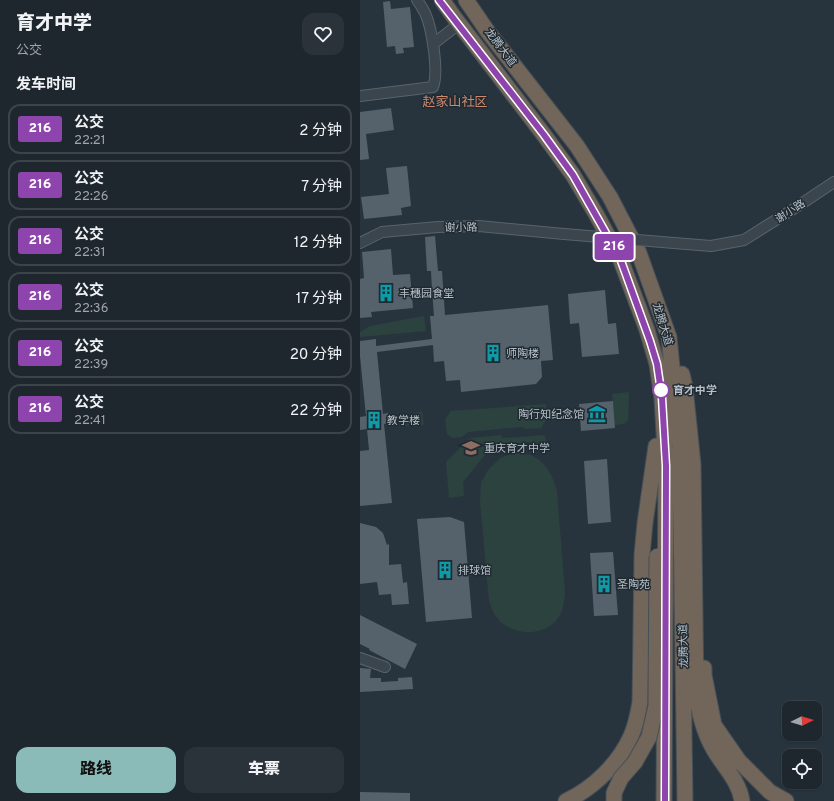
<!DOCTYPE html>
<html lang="zh">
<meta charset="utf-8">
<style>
body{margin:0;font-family:Overpass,"Noto Sans SC",sans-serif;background:#2b333a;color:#f1f3f6;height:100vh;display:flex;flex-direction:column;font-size:15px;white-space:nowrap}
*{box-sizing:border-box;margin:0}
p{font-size:13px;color:#a1a5aa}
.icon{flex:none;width:22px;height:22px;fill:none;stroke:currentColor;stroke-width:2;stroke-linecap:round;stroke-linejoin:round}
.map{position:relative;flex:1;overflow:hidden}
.panel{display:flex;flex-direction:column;background:#1e272e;width:360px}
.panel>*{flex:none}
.badge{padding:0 8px;border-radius:3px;font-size:14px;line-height:26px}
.needle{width:26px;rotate:85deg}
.buttons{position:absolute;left:422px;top:701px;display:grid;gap:8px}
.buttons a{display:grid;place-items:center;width:40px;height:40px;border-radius:8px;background:#1e272e;box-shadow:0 1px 3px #0004,0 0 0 1px #3c444a;font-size:20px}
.map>.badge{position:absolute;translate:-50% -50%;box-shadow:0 0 0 2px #fff}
h2{padding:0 16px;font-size:15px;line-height:36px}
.round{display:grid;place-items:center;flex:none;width:42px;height:42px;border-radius:12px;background:#2b333a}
.summary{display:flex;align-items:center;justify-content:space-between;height:68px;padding:0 16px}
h1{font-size:19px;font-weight:800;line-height:30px}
.cta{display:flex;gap:8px;margin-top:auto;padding:8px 16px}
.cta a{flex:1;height:46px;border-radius:12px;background:#8bbbb9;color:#111;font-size:16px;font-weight:800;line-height:46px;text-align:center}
.cta a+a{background:#2b333a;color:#f1f3f6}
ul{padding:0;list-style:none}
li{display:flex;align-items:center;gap:12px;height:50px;margin:0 8px 6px;padding:0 8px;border:2px solid #3c444a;border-radius:12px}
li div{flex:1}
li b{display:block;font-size:15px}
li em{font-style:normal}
li .badge{min-width:44px;font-weight:700;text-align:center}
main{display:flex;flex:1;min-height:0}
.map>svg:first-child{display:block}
.green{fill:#2c423f}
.building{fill:#55626c}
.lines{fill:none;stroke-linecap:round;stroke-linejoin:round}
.minor-casing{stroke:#59636b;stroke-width:12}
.highway-casing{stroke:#465058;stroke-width:17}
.minor{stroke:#3b454d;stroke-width:10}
.highway{stroke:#726559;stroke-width:15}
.minor-bridge-casing{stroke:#59636b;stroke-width:12;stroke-linecap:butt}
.highway-bridge-casing{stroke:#465058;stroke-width:17;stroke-linecap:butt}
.minor-bridge{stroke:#3b454d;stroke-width:10}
.highway-bridge{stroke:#726559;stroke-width:15}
.line-casing{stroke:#fff;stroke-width:9}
.line{stroke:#8e44ad;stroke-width:6}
.stop-dot{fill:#fff;stroke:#8e44ad;stroke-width:2}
.labels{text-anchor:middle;stroke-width:3;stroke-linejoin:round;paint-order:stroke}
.street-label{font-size:11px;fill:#b7c0c8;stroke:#202a32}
.poi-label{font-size:11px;fill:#b7c0c8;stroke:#202a32;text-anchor:start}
.stop-label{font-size:11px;font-weight:bold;fill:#b7c0c8;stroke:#202a32;text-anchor:start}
.quarter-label{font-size:13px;fill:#ca8a70;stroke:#202a32}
</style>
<main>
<section class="panel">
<div class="summary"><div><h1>育才中学</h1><p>公交</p></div><a class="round"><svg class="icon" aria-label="heart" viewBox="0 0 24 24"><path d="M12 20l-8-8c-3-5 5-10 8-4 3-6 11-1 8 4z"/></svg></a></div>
<h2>发车时间</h2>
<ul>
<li><span class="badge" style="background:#8e44ad;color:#fff">216</span><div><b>公交</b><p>22:21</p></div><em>2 分钟</em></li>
<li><span class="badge" style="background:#8e44ad;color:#fff">216</span><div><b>公交</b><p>22:26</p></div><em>7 分钟</em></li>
<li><span class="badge" style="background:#8e44ad;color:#fff">216</span><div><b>公交</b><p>22:31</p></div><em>12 分钟</em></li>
<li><span class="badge" style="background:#8e44ad;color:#fff">216</span><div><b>公交</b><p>22:36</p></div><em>17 分钟</em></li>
<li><span class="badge" style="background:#8e44ad;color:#fff">216</span><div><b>公交</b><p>22:39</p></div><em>20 分钟</em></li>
<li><span class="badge" style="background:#8e44ad;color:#fff">216</span><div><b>公交</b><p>22:41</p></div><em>22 分钟</em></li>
</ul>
<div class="cta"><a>路线</a><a>车票</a></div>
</section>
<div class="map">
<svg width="474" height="801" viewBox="0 0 474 801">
<rect width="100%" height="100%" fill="#28343d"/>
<!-- green -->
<path class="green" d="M64 316 66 331 0 337V332L10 326Z
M269 392 268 420 264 424 255 425 252 394Z
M186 404 187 418 181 428 165 429 162 427 108 432 102 437 92 438 87 434 85 419 91 411Z
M62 411 64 425 39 426 38 418Z
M141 435 143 438 184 435 189 447 173 448 170 442 133 445 103 482 104 496 89 498 86 462 110 438Z
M154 453C160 454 168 454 173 456 187 463 193 477 197 491L205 593C204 603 203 614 195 622 178 638 148 635 135 615 132 611 131 605 129 601L120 501 121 483 128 470 140 458Z"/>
<!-- building -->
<path class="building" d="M30 1 31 9 50 7 54 47 43 48 44 53 36 54 35 46 27 47 23 2Z
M31 108 34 130 6 134 9 159 0 160V112Z
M47 166 51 206 41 208 42 215 4 219 1 197 29 194 26 168Z
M75 236 78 271H82L85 315 188 305 193 360 181 361 182 377 176 384 101 392 100 380 86 381 84 361 74 362 73 345 17 352 23 414 28 413 29 423 24 424 32 503 0 506V451L9 450 7 429 0 430V417L6 416 0 356V341L16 339V346L72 339 70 316H74L72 290 71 271H67L65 237Z
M31 249 33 275 50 274 53 308 11 312 12 317 0 318V279L4 278 2 252Z
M245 290 248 324 256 323 259 354 222 357 219 323 210 324 208 294Z
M253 401 255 428 221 431 219 404Z
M247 459 251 522 228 524 224 461Z
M90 517 104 522 112 618 66 622 57 519Z
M0 523 16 527 23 533 27 545 29 544V565L41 564 43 583 47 582 49 604 32 605 31 594 19 595 17 582 0 584Z
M253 552 258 615 234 616 230 553Z
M0 615 57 644 45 669 9 650 10 649 0 644Z
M0 668 11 669 10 678H21V682L38 681V678L52 677 53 689 0 692Z
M0 792 50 793V801H0Z"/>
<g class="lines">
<!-- minor casing -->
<g class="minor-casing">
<path id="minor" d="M73 44 99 24
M0 96 73 87C79 72 72 28 65 13 63 9 60 4 57 0
M0 243 22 232 78 227 119 226 204 234
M314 243 351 246 384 240 435 208 474 182
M0 658 25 667"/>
</g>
<!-- highway casing -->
<g class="highway-casing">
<path id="highway" d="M82 0 94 17 184 135 213 175 236 214 260 258 287 330 297 364 302 398 306 467 304 801
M106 0 128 32 217 146 250 197 279 253 309 337 320 446 325 801
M322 374 325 387 333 464 336 691C339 712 343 731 354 750 364 767 379 781 382 801
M344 668V675L354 725 379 761 410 792 426 801
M206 801C234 788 259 763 271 736 276 725 278 714 280 702L282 555 285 523 296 446"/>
</g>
<!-- minor -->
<use href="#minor" class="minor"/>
<!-- highway -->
<use href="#highway" class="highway"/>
<!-- minor-bridge casing -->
<g class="minor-bridge-casing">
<path id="minor-bridge" d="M204 234 314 243"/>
</g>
<!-- highway-bridge casing -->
<g class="highway-bridge-casing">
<path id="highway-bridge" d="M254 801V793L261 778 275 762 289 737 296 706 297 556"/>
</g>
<!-- minor-bridge -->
<use href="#minor-bridge" class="minor-bridge"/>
<!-- highway-bridge -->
<use href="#highway-bridge" class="highway-bridge"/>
</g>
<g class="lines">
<!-- line casing -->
<g class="line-casing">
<path id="line" d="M79 0 184 135 213 175 260 258 290 341 297 364 302 398 306 466 305 801"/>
</g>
<!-- line -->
<use href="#line" class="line"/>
</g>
<!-- icons -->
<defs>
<g id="building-bare" transform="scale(1.38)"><path d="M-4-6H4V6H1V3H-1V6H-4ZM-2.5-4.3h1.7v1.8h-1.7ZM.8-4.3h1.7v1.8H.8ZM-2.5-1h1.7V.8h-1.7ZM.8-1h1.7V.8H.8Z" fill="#0f9aa8" stroke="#202a32" stroke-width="2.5" paint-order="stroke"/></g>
<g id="museum-bare" transform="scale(1.38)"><path d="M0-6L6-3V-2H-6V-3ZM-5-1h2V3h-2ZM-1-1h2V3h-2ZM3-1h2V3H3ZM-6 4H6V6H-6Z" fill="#0f9aa8" stroke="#202a32" stroke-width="2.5" paint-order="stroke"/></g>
<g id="school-bare" transform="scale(1.38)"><path d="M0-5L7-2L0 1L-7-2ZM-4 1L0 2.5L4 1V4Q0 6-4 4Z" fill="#8d6e63" stroke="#202a32" stroke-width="2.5" paint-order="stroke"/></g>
</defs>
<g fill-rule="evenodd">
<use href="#building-bare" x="26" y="293"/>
<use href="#building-bare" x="133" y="353"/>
<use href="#museum-bare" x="237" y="414"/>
<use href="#building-bare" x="14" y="420"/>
<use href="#school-bare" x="111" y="448"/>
<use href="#building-bare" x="85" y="570"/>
<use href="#building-bare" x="244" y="584"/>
</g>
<!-- markers -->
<circle class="stop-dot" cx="301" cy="390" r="8"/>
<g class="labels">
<!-- street labels -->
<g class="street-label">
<text transform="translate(141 47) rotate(53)" y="4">龙腾大道</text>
<text transform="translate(430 211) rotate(-33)" y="4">谢小路</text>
<text transform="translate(101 227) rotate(-1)" y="4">谢小路</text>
<text transform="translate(303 324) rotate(73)" y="4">龙腾大道</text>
<text transform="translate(323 646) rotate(-91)" y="4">龙腾大道</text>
</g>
<!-- poi labels -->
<g class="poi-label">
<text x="39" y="297">丰穗园食堂</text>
<text x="146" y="357">师陶楼</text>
<text x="224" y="418" text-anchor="end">陶行知纪念馆</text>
<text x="27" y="424">教学楼</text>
<text x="124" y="452">重庆育才中学</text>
<text x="98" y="574">排球馆</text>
<text x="257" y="588">圣陶苑</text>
</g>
<!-- stop labels -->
<g class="stop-label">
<text x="313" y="394">育才中学</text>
</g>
<!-- quarter labels -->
<g class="quarter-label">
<text x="95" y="106">赵家山社区</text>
</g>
</g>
</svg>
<div class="buttons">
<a><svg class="needle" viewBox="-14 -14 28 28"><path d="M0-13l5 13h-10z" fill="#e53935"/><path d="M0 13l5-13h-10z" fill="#a1a5aa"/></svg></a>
<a><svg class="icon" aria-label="locate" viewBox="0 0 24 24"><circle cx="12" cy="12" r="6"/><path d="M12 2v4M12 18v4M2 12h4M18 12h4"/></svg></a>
</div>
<b class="badge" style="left:254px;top:247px;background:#8e44ad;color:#fff">216</b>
</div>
</main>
